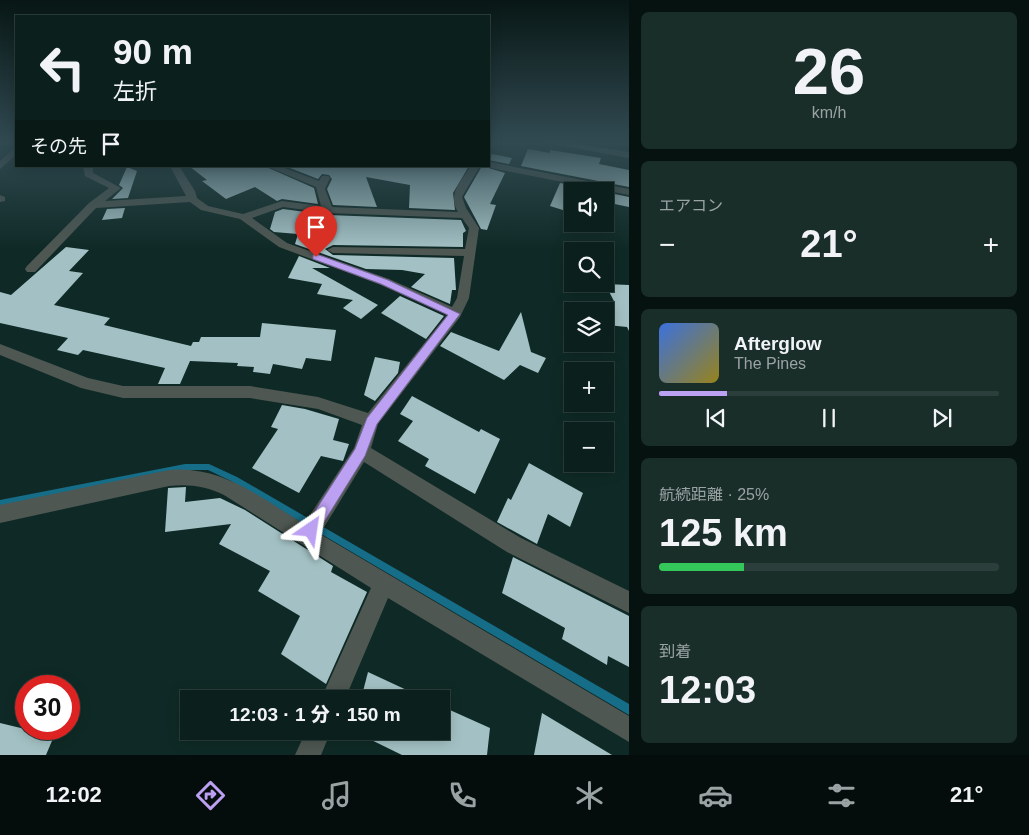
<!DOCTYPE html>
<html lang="ja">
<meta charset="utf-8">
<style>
body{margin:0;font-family:Arial,"Noto Sans JP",sans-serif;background:#192d29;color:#f1f3f6;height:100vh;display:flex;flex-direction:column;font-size:19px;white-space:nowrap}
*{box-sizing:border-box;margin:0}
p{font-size:16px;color:#9aa3a3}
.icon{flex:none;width:28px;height:28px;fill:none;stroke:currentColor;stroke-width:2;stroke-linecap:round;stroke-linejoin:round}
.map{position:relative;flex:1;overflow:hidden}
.sheet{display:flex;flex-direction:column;gap:12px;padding:12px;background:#06120f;width:400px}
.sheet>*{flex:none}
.hud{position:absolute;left:15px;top:15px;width:475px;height:152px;border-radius:0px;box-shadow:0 2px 12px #0003,0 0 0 1px #2b3e3b;background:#0b201c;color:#f1f3f6;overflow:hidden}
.tools{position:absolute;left:564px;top:182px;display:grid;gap:10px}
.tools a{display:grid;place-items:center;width:50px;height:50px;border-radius:0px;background:#0b201c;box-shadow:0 2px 12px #0003,0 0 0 1px #2b3e3b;font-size:25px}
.speed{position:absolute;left:15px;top:675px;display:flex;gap:10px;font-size:25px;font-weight:700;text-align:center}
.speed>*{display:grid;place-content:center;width:65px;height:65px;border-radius:50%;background:#0b201c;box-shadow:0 2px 12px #0003,0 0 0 1px #2b3e3b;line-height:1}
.speed .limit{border:8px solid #d22;background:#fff;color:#111}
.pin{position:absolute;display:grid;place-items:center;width:42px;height:42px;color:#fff;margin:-51px -21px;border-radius:50% 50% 50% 0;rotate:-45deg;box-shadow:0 0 5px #0007}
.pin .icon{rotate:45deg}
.me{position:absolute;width:55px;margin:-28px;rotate:32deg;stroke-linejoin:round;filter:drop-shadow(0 0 4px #0008)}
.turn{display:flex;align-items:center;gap:18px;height:105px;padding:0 15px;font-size:22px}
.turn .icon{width:65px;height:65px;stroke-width:2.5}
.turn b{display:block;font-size:35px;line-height:42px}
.then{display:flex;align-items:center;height:48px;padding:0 15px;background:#0003;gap:10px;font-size:19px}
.big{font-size:38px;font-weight:800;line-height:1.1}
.sheet .card{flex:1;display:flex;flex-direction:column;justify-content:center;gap:8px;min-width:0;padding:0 18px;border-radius:8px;background:#192d29}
.sheet .dial{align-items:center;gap:0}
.dial b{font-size:65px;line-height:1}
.song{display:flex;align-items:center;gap:15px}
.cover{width:60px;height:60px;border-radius:8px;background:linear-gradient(135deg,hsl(220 70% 55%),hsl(50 70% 35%))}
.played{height:5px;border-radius:2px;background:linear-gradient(90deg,#bca0f2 20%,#2b3e3b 20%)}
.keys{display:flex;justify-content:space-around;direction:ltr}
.heat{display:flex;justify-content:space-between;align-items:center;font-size:28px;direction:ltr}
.charge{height:8px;border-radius:4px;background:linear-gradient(90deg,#34c759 25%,#2b3e3b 0)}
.trip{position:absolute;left:180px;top:690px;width:270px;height:50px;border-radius:0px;background:#0b201c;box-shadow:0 2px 12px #0003,0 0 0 1px #2b3e3b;font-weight:800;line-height:50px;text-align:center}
.tabs{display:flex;height:80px;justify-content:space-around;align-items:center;background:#040d0b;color:#9aa3a3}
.tabs .icon{width:35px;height:35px}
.tabs .current{color:#bca0f2}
.tabs b{font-size:22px;color:#f1f3f6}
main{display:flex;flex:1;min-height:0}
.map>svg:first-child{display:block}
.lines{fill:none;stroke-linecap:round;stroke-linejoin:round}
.stream{fill:#166d88;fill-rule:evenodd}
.building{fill:#a3c1c4}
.minor{fill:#4e5752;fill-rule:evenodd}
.route{fill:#bca0f2;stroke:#7a689d}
</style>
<main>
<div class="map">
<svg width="629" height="755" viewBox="0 0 629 755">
<rect width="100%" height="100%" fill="#0f2a26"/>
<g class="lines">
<path class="stream" d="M185,464H209L237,477L629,704V715L231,481L208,470H185L0,508V500Z"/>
</g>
<g class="building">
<path d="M528,149L550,153V150L601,158L599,164L629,170V187L521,166Z"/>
<path d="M492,154L512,158L509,164L489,160Z"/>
<path d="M189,166H264L314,188L318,204L282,199L277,201L255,187L226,199L202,181L207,180Z"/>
<path d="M285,166H469L453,193L455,210L409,208L410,185L366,177L377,207L333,205L327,189L332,179L329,175L322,174L318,179Z"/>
<path d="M482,166L505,173L490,204L496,205L487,230L481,229L464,197Z"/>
<path d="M127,167L137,171L128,198L112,199L123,188L119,185Z"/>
<path d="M560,183L600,191H572L566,211L550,206Z"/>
<path d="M605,192L629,197V207L605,202Z"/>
<path d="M125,208L122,218L102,220L107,209Z"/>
<path d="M283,209L328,215L461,220L466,231L463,233V247L333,245L325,249L333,255L454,258L456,290H452L450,304L411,287L425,274L402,270L366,269L295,244L298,234L274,232L270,229L275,212Z"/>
<path d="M66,247L89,250L69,271L83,273L54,305L110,318L104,325L191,346L193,342H199L201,337H260L262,323L336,330L331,361L306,358L302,369L273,364L270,374L253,372L254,367L237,366L238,363L190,361L180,384H158L165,368L83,350L78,355L57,350L68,338L0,323V292L11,295Z"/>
<path d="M299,256L330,268H312L378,305L361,319L343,308L353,300L317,294L322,284L288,278Z"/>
<path d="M605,284L629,285V331L627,327L607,325L605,311H603L599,302L615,303Z"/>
<path d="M400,296L444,316L426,339L381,313Z"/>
<path d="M521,312L531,352L546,358L538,373L520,365L504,380L440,346L451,332L499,351Z"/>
<path d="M375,357L400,362L398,373L375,401L364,395Z"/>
<path d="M412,396L479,432L481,429L500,439L475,494L425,466L429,459L398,441L413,421L400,414Z"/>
<path d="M282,405L305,409L339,419L333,440L349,444L343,461L321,456L299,493L252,468L278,429L271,427Z"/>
<path d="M529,463L583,493L570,527L548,514L537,544L497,522L508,498L511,500Z"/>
<path d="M186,487L185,502L220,498L245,510L333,566L331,572L367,592L326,684L281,654L300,616L258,591L270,571L219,544L231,524L165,532L168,488Z"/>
<path d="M513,557L629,616V667L608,656L607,665L562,639L565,628L502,593Z"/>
<path d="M368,672L426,699H361Z"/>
<path d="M441,706L490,728L487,755H402L353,731H441Z"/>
<path d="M542,713L612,755H534Z"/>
<path d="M0,723L54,736L46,755H0Z"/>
</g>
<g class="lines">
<g class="minor">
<path d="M489,143H494L492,148L489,149Z"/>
<path d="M548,143H572L629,152V158Z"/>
<path d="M16,147V155L0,169V161Z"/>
<path d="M489,162L629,189V195L486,167L489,166Z"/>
<path d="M83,166H93V173L121,188L105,201L186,196L170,166H179L195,191L197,198L208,206L243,214L282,201L321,206L316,187L266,166H279L319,181L322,176H328L330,178L325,189L332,207L458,212C447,194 461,181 471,166H480L462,197L466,208L479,228L469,298L460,317L378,424L371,448L521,538L629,591V613L507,552L364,462L320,534L629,716V742L388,598L345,699H321L371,588L224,495C205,486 189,484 169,486L0,523V505L169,470C222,465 261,498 304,524L354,448L362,425L318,409L250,398H123L81,388L0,355V344L88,378L123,386H250L318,397L368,413L447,315L381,285L279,247L240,219L201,210L190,202L96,208L35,272H27L25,269L27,266L89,203L109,188L85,176ZM283,207L328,213L462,218L469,228L465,249L333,247L327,250L333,253L464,256L457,298L452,307L389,279L287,243L252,218Z"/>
<path d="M0,195L5,197V201L0,202Z"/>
<path d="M306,731H331L321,755H295Z"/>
</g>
</g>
<linearGradient id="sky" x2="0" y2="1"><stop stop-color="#081715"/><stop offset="0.57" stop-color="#314a52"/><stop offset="1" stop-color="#314a52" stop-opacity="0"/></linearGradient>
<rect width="629" height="249" fill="url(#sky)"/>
<path class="route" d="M313,255H319L388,280L460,314L377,424L365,456L316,535L311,538L306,535L304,530L306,525L355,449L367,418L448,315L381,284L313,259Z"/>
</svg>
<div class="tools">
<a><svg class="icon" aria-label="sound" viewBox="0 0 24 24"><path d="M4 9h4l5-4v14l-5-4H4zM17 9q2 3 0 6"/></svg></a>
<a><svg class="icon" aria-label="search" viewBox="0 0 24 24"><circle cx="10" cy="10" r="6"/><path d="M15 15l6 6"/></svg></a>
<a><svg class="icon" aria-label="layers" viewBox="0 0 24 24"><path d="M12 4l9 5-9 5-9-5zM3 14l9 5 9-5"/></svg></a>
<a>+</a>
<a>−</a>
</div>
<div class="speed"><div class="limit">30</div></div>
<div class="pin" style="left:316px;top:257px;background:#d93025"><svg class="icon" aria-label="arrive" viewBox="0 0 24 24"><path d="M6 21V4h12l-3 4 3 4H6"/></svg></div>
<svg class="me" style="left:311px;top:530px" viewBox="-20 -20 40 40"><path d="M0-17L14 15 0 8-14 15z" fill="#bca0f2" stroke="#fff" stroke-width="4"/></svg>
<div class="trip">12:03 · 1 分 · 150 m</div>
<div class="hud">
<div class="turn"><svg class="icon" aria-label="left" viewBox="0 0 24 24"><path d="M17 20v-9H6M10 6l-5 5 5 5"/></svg><div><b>90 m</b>左折</div></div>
<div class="then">その先<svg class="icon" aria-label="arrive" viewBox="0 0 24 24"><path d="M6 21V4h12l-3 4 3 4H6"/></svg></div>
</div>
</div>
<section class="sheet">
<div class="card dial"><b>26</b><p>km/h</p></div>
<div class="card"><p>エアコン</p>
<div class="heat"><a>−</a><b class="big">21°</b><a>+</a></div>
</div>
<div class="card">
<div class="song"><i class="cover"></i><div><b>Afterglow</b><p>The Pines</p></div></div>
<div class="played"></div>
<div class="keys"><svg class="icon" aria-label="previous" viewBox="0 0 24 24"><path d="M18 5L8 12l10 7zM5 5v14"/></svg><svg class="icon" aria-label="pause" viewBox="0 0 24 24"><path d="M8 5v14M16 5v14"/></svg><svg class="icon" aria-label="next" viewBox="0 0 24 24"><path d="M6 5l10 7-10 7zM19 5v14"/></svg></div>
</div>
<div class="card"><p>航続距離 · 25%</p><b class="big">125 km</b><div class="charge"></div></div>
<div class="card"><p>到着</p><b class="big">12:03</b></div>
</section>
</main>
<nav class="tabs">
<b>12:02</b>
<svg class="icon current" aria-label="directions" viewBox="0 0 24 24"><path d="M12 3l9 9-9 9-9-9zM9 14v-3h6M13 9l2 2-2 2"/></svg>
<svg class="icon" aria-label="music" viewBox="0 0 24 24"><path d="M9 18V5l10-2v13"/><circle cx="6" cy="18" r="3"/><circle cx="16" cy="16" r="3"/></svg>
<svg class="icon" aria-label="phone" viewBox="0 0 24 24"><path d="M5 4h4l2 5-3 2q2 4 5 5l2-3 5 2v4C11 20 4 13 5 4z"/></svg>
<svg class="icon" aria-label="climate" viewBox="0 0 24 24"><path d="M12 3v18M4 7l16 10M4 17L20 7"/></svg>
<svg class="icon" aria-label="car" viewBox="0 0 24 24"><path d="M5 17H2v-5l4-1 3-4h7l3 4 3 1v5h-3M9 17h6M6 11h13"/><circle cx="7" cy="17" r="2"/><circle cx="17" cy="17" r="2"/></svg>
<svg class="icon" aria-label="filters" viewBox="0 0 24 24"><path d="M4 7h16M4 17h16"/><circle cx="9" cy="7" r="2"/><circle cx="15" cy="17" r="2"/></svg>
<b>21°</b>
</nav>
